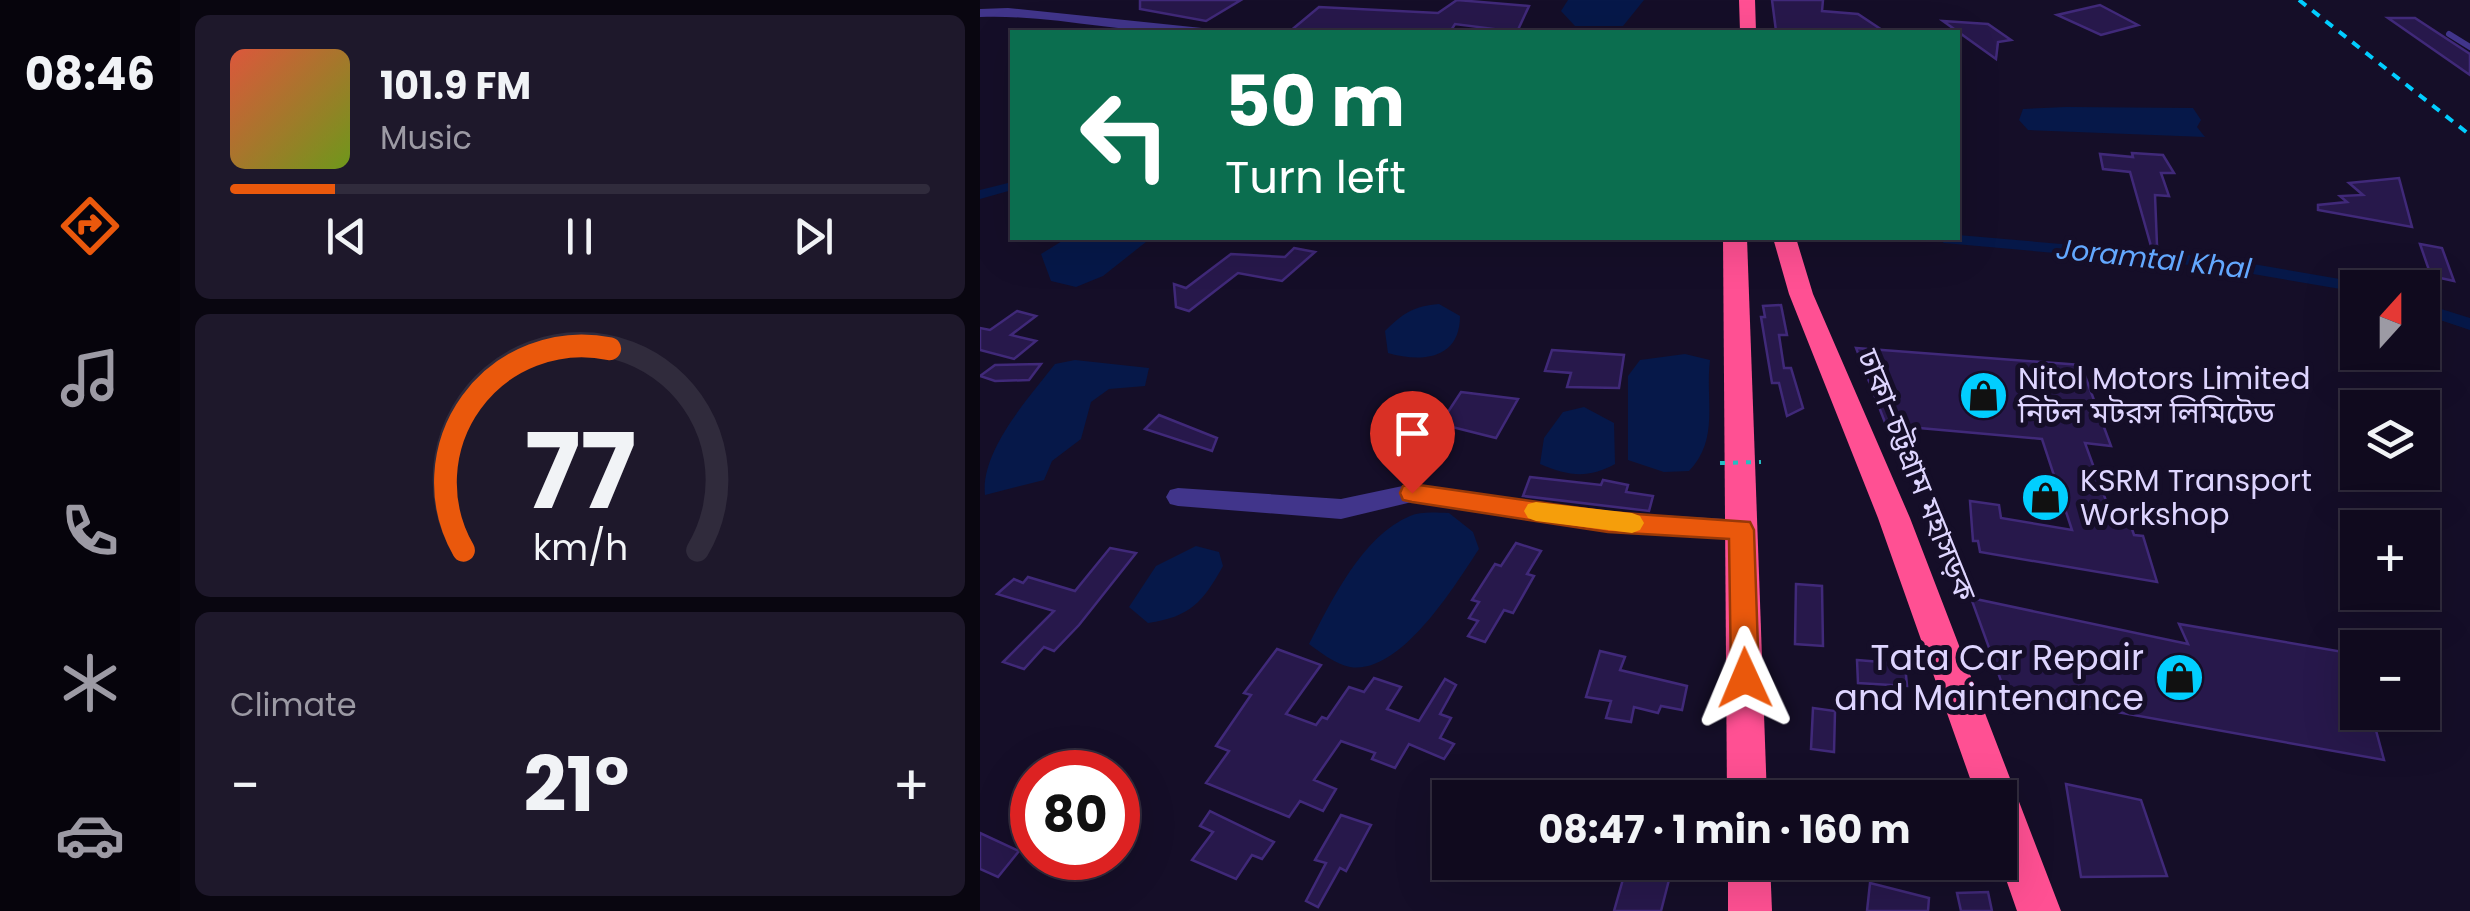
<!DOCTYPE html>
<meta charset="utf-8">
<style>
body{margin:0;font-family:Poppins,"Noto Sans Bengali",sans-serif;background:#1e182b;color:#f1f3f6;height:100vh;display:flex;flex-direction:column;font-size:38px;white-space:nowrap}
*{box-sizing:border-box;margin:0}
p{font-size:32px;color:#9c9aa4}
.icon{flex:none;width:55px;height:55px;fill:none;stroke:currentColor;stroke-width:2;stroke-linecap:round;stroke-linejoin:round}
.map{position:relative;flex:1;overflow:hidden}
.panel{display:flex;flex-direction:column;gap:15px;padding:15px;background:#090610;width:800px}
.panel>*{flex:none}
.hud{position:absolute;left:30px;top:30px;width:950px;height:210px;border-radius:0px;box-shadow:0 10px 40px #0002,0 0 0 2px #302b3c;background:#0b6e4f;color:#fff;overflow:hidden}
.needle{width:65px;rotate:21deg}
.buttons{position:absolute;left:1360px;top:270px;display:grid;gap:20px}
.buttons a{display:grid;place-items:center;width:100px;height:100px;border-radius:0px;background:#100a1e;box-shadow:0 10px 40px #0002,0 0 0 2px #302b3c;font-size:50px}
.speed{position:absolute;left:30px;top:750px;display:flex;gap:20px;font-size:50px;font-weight:700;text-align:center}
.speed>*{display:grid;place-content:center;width:130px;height:130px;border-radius:50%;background:#100a1e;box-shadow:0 10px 40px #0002,0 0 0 2px #302b3c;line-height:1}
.speed .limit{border:15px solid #d22;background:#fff;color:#111}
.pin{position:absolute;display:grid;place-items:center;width:85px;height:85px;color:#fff;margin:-102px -42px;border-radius:50% 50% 50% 0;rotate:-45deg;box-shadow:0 0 10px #0007}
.pin .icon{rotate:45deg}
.me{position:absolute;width:110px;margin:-55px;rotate:359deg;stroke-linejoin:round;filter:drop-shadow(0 0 8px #0008)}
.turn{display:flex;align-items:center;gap:35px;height:210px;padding:0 50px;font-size:45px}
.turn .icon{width:130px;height:130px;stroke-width:2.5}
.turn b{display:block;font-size:70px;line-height:85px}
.big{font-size:75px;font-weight:700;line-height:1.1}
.panel .tile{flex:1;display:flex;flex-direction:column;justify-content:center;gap:15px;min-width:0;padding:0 35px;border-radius:15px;background:#1e182b}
.panel .dial{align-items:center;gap:0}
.dial svg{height:260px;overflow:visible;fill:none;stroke:#302b3c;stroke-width:7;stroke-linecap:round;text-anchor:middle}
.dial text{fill:#f1f3f6;stroke:none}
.song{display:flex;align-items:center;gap:30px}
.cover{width:120px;height:120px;border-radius:15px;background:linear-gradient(135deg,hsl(10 70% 55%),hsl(80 70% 35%))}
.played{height:10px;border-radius:5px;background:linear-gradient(90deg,#ea580c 15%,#302b3c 15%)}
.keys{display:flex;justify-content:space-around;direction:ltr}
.heat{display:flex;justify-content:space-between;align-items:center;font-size:55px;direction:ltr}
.trip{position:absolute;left:452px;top:780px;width:585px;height:100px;border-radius:0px;background:#100a1e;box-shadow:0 10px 40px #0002,0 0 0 2px #302b3c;font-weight:700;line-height:100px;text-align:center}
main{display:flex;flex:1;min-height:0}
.dock{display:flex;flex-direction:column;width:180px;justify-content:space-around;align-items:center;background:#06040c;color:#9c9aa4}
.dock .icon{width:70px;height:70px}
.dock .current{color:#ea580c}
.dock b{font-size:45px;color:#f1f3f6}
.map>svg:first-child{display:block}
.water{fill:#061849}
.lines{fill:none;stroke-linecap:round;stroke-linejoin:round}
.canal{fill:#061849;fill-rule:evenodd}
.building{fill:#27184b;stroke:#402979;stroke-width:2.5}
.lane{stroke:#41358b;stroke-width:6}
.street{fill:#41358b;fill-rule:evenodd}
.highway{fill:#ff5093;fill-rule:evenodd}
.rail{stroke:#01ceff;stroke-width:4;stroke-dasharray:9 8;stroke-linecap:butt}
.path-bridge{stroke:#26bdc2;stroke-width:4;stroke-dasharray:5 8;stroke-linecap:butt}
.route{fill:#ea580c;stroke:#983908;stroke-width:2.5}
.slow{fill:#f59e0b}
.labels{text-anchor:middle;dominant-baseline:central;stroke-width:10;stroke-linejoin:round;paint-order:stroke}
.far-water-label{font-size:28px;font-style:italic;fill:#63a8ff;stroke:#150e28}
.poi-label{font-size:30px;fill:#ded5ff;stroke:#150e28;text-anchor:start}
.street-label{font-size:30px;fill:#ded5ff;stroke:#150e28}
.near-poi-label{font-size:35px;fill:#ded5ff;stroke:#150e28;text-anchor:end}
</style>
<main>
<nav class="dock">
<b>08:46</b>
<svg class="icon current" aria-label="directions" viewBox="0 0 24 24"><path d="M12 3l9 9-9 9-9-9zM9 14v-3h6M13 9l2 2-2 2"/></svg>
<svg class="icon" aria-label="music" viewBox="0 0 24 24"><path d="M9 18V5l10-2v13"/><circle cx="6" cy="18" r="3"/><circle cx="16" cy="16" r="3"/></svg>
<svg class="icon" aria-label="phone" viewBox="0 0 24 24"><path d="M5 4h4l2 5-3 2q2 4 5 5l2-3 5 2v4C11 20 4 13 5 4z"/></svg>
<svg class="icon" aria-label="climate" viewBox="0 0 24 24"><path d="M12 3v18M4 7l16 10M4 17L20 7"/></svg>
<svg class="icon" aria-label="car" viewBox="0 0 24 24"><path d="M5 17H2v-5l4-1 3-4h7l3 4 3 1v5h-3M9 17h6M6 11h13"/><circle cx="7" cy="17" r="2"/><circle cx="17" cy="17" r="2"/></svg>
</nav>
<section class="panel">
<div class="tile">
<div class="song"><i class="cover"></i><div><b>101.9 FM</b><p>Music</p></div></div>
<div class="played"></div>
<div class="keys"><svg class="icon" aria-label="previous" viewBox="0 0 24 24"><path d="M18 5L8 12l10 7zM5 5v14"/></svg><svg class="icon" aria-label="pause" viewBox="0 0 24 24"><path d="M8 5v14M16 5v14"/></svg><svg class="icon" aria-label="next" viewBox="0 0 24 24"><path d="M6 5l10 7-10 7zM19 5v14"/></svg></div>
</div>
<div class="tile dial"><svg viewBox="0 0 100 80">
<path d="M14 69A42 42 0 1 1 86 69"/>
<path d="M14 69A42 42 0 0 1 59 7" stroke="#ea580c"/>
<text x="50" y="56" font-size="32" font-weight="700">77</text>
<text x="50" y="72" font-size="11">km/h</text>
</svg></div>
<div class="tile"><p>Climate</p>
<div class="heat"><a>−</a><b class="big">21°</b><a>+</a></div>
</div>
</section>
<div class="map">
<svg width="1490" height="911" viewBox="0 0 1490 911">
<rect width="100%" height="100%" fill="#150e28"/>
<g class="water">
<path d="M588,0H664L643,26H595L581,11Z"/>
<path d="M1086,107L1213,108L1221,120L1217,127L1225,137L1048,130L1039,120L1043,109Z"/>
<path d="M87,238H171L123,276L96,287L71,281L61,254Z"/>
<path d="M459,304L480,316C480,359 442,363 408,353L405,331C423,313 434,306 459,304Z"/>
<path d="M705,354L730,360C725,400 740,439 709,471L684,472L648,460V376L660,360Z"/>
<path d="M95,360L169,368L165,386L129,389L111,402L101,439L72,461L64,480L5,495C0,450 52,394 75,364Z"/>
<path d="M604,407L634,423L635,464C608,479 588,476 560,464L564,438L583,412Z"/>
<path d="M469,513L493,532L499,549C475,585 421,675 370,667C355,664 340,652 329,644C352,600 382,536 430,516C441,511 457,513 469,513Z"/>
<path d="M216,546L239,552L243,566C223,602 210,617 168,623L149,607L176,566Z"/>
</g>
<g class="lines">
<g class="canal">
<path d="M32,182V190L0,199V190Z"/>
<path d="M978,235L1232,257L1383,283L1391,288H1378V292L1232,267L964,243L956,238H978Z"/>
<path d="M1442,303L1490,318V330L1442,314Z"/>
</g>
</g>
<g class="building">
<path d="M160,0H261L226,21L160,9Z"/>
<path d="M477,0L549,6L537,32L475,24L470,32H309L339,7L458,13Z"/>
<path d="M792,0H843L842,11L878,14L905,32L796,31Z"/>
<path d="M1120,5L1158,25L1121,35L1077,15Z"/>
<path d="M1408,18H1435L1490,54V75Z"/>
<path d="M963,21L1008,24L1031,40L1018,42L1016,59Z"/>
<path d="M1152,153L1183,155L1194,173H1181L1189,196L1175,195L1177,245L1171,246L1150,172L1123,169L1120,154L1153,157Z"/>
<path d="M1419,178L1432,227L1338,210V205L1367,202L1360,196L1383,195L1369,183Z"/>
<path d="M1440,244L1462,248L1474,281L1451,276Z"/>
<path d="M314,248L335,252L302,281L258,273L209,311L196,307L194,284L206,288L251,254L305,257Z"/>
<path d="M801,305L807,335H799L804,368H811L823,408L807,416L799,383H792L781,317H785L783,306Z"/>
<path d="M37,311L56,316L31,335L56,341L34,359L0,350V328L10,330Z"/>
<path d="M876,348L1101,365L1131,446L1105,443L1133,520H1149L1154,535L1163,536L1177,582L1000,552L998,541H993L990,501L1019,505L1021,518L1092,530L1062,439L906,425Z"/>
<path d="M572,350L644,355L639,388L587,387L591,373L565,371Z"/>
<path d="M61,364L49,380L15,381L0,376L15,365Z"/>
<path d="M481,392L538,399L516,438L460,424Z"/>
<path d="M179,415L237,438L232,451L165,429Z"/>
<path d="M550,477L621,485L623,480L648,485L646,492L673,496L669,511L543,496Z"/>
<path d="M536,543L561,551L547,574L554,576L533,613L524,610L505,642L488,636L498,621L489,618L499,602L492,600L515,564L521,566Z"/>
<path d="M130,548L156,553L99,625L74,651L64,647L44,669L23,662L74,611L17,594L34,579L43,583L48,577L95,591Z"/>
<path d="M816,584L842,586L843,646L815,644Z"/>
<path d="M991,598L1208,644L1199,624L1375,654L1378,712H1391L1404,760L1025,692Z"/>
<path d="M297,649L341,665L306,714L336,725L342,717L347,719L369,687L384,692L394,678L421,687L407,709L439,721L465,679L476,685L460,714L471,718L460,738L474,744L464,759L429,744L415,768L392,759L395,753L361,741L334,780L356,789L343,811L320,801L309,817L226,783L249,751L236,746L271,695L264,693Z"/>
<path d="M620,651L645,657L640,670L707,686L702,710L681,706L678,713L654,707L651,722L626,718L631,701L606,697Z"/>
<path d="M877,660L925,664L927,686L878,683Z"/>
<path d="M833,708L855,711L854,752L831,749Z"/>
<path d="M1086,784L1161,800L1187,876L1101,877Z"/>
<path d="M230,811L294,842L282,859L272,855L256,879L212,860L233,832L220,826Z"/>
<path d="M361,815L391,825L366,871L360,868L338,907L326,901L346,863L335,860Z"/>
<path d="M0,833L39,851L18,877L0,869Z"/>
<path d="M647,865L690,876L681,911H634Z"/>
<path d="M890,883L949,898L948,911H887Z"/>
<path d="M1008,892L1012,911H981L977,893Z"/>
</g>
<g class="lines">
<path class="lane" d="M1469,34L1490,47"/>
<g class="street">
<path d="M28,8L222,28L228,32C153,37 76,14 0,17V9Z"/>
<path d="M432,484L628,512L761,520L770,523L773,530L770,537L761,540L628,532L432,502L361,519L198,506L190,504L186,497L190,490L198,488L361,499Z"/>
</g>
<g class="highway">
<path d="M759,0H775L776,32H760Z"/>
<path d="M743,238H767L787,798H747Z"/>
<path d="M793,238H816L833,294L930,518L1081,911H1037L1020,862V798H997L898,518L809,294Z"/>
<path d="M748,862H790L792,911H748Z"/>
</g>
<path class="rail" d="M1319,0L1490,135"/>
<path class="path-bridge" d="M740,463L781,462"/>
</g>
<path class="route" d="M432,484L628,512L770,522L774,530L779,678L775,688L765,692L755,688L751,678L749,539L628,532L432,502L423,500L420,493L423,486Z"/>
<path class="slow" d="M556,502L652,513L660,516L664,523L660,530L652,533L556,521L548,518L544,511L548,504Z"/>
<defs>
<symbol id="shop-disc" viewBox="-11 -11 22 22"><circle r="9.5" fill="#01ceff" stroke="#150e28"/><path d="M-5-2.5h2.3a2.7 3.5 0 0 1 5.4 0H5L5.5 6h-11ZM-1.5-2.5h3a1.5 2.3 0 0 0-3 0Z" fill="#111"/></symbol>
</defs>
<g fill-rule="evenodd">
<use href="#shop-disc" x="976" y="368" width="55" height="55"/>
<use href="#shop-disc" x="1038" y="470" width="55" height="55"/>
<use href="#shop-disc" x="1172" y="650" width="55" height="55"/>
</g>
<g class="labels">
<g class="far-water-label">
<text transform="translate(1174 259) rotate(6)">Joramtal Khal</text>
</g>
<g class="poi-label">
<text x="1038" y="378">Nitol Motors Limited<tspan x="1038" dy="34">নিটল মটরস লিমিটেড</tspan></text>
<text x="1100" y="480">KSRM Transport<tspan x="1100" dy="34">Workshop</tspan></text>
</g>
<g class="street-label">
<text transform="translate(937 475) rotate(68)">ঢাকা-চট্টগ্রাম মহাসড়ক</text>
</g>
<g class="near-poi-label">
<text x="1164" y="657">Tata Car Repair<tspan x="1164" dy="40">and Maintenance</tspan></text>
</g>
</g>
</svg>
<div class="buttons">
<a><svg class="needle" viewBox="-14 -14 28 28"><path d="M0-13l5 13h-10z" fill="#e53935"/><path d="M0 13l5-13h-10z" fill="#9c9aa4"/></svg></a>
<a><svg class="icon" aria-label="layers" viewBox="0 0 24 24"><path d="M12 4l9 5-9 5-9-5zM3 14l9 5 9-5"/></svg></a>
<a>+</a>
<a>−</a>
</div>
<div class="speed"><div class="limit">80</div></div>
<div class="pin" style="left:432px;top:493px;background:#d93025"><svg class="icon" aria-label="arrive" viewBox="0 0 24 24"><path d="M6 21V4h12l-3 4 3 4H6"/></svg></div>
<svg class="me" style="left:765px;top:678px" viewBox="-20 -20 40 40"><path d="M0-17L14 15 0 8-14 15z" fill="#ea580c" stroke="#fff" stroke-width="4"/></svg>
<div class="trip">08:47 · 1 min · 160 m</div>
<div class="hud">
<div class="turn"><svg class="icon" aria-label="left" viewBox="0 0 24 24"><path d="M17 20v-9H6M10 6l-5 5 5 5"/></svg><div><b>50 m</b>Turn left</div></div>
</div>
</div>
</main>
